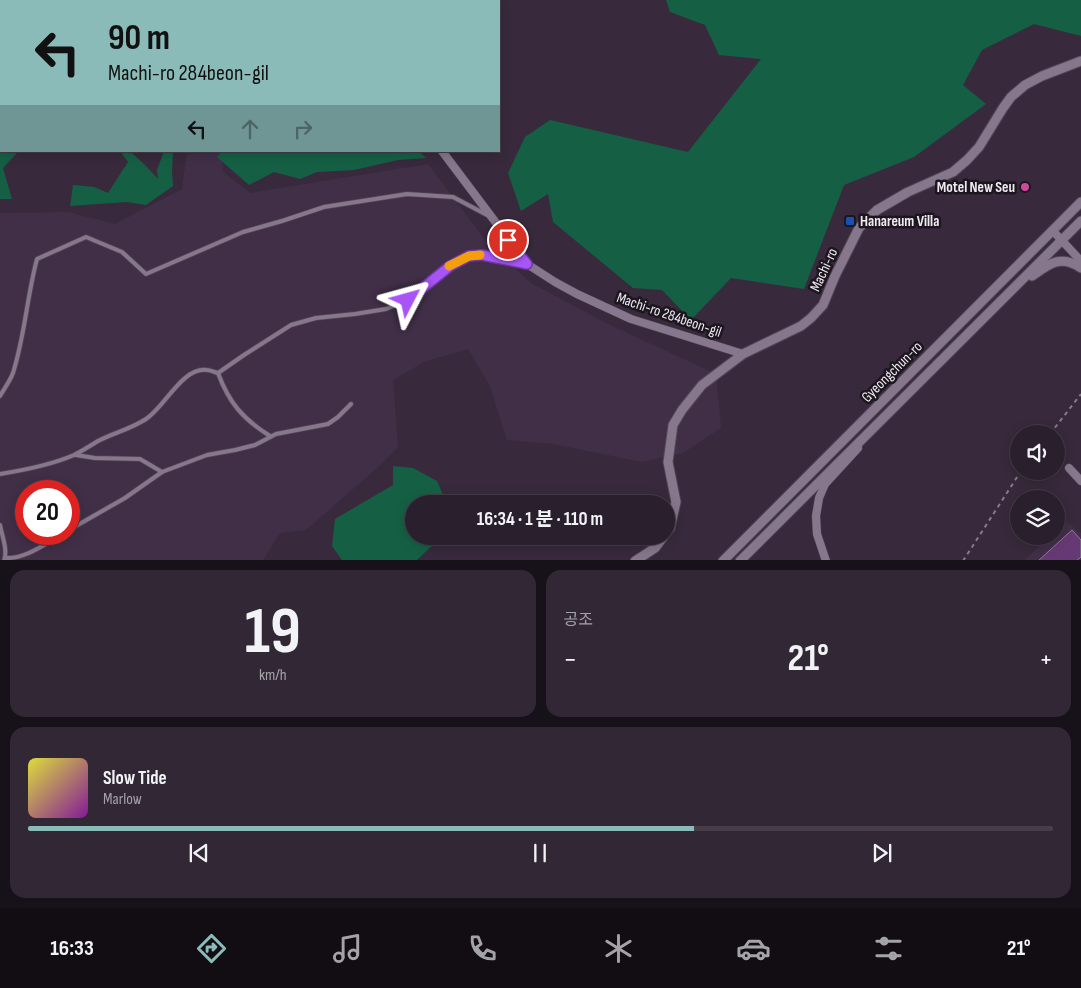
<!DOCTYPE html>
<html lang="ko">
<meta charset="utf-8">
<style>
body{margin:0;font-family:"Sofia Sans Condensed","Noto Sans KR",sans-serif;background:#322835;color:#f1f3f6;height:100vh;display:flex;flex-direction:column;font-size:19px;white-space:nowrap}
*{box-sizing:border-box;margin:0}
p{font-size:16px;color:#a5a3aa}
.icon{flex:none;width:28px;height:28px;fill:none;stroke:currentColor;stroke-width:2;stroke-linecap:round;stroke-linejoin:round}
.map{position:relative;height:560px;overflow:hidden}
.sheet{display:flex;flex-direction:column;gap:10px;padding:10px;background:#171219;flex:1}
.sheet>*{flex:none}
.top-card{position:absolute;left:0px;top:0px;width:500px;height:152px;box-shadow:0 2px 12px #0003,0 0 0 1px #463e49;background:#8bbbb9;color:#111;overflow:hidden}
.buttons{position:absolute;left:1010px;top:425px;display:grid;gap:10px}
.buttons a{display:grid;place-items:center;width:55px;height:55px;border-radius:50%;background:#2a202d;box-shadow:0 2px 12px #0003,0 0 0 1px #463e49;font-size:25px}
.speed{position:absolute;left:15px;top:480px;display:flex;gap:10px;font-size:25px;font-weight:700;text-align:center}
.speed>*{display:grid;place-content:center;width:65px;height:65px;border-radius:50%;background:#2a202d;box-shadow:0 2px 12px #0003,0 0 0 1px #463e49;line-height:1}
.speed .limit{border:8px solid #d22;background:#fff;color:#111}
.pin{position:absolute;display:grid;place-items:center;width:42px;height:42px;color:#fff;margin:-21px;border:2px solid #fff;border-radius:50%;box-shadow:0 1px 5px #0007}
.me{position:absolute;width:55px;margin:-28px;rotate:51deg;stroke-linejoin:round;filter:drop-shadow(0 0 4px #0008)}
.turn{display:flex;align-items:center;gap:18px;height:105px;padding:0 25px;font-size:22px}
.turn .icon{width:65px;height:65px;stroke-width:2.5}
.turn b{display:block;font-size:35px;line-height:42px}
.lanes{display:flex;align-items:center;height:48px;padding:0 25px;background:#0003;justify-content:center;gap:25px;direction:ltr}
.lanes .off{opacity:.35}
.big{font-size:38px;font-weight:700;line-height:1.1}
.sheet .widget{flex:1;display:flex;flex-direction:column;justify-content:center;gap:8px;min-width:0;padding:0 18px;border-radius:15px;background:#322835}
.sheet .dial{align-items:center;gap:0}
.dial b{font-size:65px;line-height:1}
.song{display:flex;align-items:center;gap:15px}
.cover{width:60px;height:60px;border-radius:8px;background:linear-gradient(135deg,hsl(60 70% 55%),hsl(290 70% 35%))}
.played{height:5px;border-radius:2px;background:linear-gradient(90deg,#8bbbb9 65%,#463e49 65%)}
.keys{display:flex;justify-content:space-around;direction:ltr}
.heat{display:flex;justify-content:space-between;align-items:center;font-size:28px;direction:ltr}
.sheet .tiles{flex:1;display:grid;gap:10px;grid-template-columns:1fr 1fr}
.widget:last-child{grid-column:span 2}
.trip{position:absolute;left:405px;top:495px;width:270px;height:50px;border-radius:25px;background:#2a202d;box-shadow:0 2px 12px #0003,0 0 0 1px #463e49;font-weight:700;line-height:50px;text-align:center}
.menu{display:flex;height:80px;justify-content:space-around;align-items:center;background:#110d12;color:#a5a3aa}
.menu .icon{width:35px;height:35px}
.menu .selected{color:#8bbbb9}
.menu b{font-size:22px;color:#f1f3f6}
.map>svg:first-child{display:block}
.built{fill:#412f47;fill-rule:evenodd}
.green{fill:#156045}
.building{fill:#663975;stroke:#8e7e93}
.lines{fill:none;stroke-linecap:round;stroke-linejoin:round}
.service-casing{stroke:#514655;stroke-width:5.5}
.minor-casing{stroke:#514655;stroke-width:9}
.tertiary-casing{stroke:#514655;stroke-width:11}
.path{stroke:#867a89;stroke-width:2;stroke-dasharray:4 4;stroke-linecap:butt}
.service{stroke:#86778c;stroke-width:4}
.minor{stroke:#86778c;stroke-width:8}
.tertiary{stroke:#86778c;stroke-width:9}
.route-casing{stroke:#6d37a1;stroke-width:12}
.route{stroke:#a855f7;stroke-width:9}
.slow{stroke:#f59e0b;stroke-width:9}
.hotel-dot{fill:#d1479c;stroke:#1c161e;stroke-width:2}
.transit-dot{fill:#1a4fb4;stroke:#1c161e;stroke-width:2}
.labels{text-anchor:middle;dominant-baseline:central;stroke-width:5;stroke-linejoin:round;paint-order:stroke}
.poi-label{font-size:15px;font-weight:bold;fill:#f1e8f4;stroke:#1c161e;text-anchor:end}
.street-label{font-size:15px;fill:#f1e8f4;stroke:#1c161e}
</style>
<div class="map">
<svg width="1081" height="561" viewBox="0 0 1081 561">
<rect width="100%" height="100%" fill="#382a3c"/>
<g class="built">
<path d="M187,151H222L223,172L250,193L428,164L485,240L531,283L608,324L716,374L721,428L683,453L642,462L553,444L507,440L490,386L468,349L426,361L393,380L398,447L377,468L306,530L280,533L263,560H0V213L68,212L115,224L182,189ZM26,491H69V534H26Z"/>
<path d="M1067,522L1080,533L1081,532V560L1024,561L1050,536H1056V531Z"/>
</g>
<g class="green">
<path d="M0,0H39L40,1H1V151H19L3,168L12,199H0Z"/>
<path d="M666,0H1081V36L1034,24L982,50L963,85L986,104L914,157L844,185L804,289L731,278L691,320L662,290L633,288L553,222L548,194L521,211L508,173L525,137L550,120L688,152L761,59L719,55L705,25L670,12Z"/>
<path d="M120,151H130L146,166L158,179L157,170L164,151H173L172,173L173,186L146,205L127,202L70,206L73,185L94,187L108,193L128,162Z"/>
<path d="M222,151H419L426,158L398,160L354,170L317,172L300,179L274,172L249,185L217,157Z"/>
<path d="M393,466L413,468L437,481L447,504H414V536H441L440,538L417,560H342L332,546L335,519L393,485Z"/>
</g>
<path class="building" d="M1072,530L1081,540V557L1076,561H1038Z"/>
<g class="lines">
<defs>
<g id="service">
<path d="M218,373L244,355L291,325L316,318L355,314L386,309L408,300L450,266L469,256L482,255L525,263"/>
<path d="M218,373C229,403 243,419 270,436"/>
<path d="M0,396C4,389 10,381 13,373C25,335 27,296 37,259L86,237L122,252L146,274L243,232L282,221L324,207L407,194L453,197L489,216"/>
<path d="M76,455L95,458L140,459L162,472"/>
<path d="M0,474C25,470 51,465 74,455C82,451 90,446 98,441C113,433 131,429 146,419C165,407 182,367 207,370C210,370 214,372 218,373"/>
<path d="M0,525C2,536 8,550 4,561"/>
<path d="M69,530L125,498L162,472L207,455L235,450L255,445L276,434L328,424L338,417L351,404"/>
<path d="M6,558C26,559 46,543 63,534"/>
</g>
<g id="minor">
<path d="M227,0L228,1"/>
<path d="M442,151L527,264L555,282L577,294L631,319L743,354"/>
<path d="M1053,231L1081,261"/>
<path d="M1069,468L1081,481"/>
<path d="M826,561L817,534L816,516L819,498L825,484L858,448"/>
</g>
<g id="tertiary">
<path d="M1032,276C1049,264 1061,254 1081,268"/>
<path d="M666,533L670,528L676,502L668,462L673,425L682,410L702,385L743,354L801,326L811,318L823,305L835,276L859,228L877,210L908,192L953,172L967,160L979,147L1003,108L1011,97L1025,85L1042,76L1081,61"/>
<path d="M635,561L655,548L664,536"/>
<path d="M723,561L1081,202"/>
<path d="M740,561L1081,221"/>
</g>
</defs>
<use href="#service" class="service-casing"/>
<use href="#minor" class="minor-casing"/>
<use href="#tertiary" class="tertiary-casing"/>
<g class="path">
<path d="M1050,434L1081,394"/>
<path d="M963,561L1021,471"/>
</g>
<use href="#service" class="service"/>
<use href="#minor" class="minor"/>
<use href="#tertiary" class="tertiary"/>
</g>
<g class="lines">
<defs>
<path id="route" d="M408,300L450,266L469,256L482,255L527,264L508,240"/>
</defs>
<use href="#route" class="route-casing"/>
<use href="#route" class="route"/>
<path class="slow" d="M449,266L469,256L480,255"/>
</g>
<circle class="hotel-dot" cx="1025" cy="187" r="5"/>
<rect class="transit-dot" x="845" y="216" width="10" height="10" rx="2.5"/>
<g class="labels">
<g class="poi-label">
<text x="1015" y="187">Motel New Seu</text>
<text x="860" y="221" text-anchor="start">Hanareum Villa</text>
</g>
<g class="street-label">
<text transform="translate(824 270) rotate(-65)">Machi-ro</text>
<text transform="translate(669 315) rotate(19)">Machi-ro 284beon-gil</text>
<text transform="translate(892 372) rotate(-45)">Gyeongchun-ro</text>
</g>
</g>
</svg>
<div class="buttons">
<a><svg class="icon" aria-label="sound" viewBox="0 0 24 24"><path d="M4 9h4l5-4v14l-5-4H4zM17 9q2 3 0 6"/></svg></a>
<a><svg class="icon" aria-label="layers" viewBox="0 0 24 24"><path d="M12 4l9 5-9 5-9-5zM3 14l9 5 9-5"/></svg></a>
</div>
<div class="speed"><div class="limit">20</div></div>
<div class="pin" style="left:508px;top:240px;background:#d93025"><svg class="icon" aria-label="arrive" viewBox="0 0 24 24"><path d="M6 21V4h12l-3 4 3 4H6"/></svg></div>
<svg class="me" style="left:408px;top:300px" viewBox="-20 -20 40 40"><path d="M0-17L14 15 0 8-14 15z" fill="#a855f7" stroke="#fff" stroke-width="4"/></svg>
<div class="trip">16:34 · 1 분 · 110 m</div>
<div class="top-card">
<div class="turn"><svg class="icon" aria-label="left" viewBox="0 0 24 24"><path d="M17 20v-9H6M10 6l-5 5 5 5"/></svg><div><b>90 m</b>Machi-ro 284beon-gil</div></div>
<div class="lanes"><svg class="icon" aria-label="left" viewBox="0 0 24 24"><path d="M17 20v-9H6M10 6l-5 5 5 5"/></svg><svg class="icon off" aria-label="ahead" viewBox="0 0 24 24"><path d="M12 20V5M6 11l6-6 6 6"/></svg><svg class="icon off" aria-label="right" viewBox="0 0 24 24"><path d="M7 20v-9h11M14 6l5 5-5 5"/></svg></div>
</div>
</div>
<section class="sheet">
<div class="tiles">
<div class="widget dial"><b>19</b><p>km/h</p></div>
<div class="widget"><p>공조</p>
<div class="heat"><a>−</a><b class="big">21°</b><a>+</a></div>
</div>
<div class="widget">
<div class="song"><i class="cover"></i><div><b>Slow Tide</b><p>Marlow</p></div></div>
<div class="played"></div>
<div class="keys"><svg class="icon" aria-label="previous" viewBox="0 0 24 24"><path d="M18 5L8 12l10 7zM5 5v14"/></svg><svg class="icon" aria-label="pause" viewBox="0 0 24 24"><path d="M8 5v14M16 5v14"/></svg><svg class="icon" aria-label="next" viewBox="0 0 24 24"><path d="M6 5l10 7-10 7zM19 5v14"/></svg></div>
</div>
</div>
</section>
<nav class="menu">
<b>16:33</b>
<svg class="icon selected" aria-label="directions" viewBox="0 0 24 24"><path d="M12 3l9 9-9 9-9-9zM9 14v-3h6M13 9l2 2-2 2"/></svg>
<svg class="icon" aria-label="music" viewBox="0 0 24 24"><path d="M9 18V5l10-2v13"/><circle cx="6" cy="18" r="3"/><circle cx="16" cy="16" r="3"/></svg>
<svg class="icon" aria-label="phone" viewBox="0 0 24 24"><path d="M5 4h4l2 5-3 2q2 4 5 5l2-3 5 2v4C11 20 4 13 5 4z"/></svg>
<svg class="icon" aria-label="climate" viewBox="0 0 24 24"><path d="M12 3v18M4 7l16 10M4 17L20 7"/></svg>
<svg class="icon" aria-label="car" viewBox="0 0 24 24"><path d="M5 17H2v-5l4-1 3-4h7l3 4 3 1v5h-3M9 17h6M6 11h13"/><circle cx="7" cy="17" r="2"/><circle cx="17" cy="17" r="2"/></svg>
<svg class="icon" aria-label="filters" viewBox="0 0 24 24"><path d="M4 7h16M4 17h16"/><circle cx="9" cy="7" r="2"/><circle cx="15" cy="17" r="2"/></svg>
<b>21°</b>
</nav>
